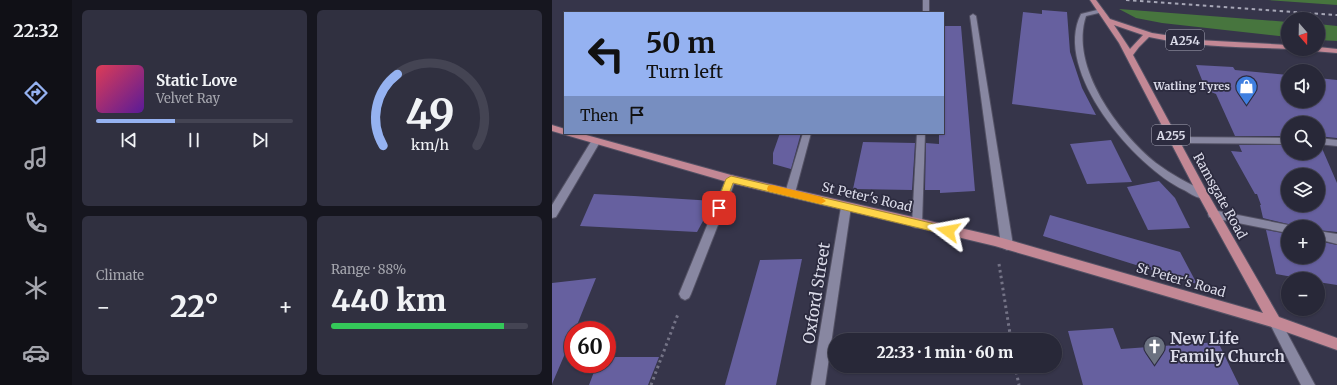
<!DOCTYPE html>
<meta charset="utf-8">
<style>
body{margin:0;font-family:Merriweather,serif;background:#303040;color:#f1f3f6;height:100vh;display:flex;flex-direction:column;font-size:15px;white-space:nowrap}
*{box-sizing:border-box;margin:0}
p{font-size:13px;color:#a5a6ae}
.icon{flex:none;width:22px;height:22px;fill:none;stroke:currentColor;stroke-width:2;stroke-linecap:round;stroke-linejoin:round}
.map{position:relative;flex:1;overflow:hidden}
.panel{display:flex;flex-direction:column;gap:10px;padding:10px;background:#16161f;width:480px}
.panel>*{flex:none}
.guide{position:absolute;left:12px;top:12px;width:380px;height:122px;border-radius:0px;box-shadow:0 1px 3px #0004,0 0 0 1px #444453;background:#95b2f1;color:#111;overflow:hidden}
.needle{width:26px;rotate:160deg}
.controls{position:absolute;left:729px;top:12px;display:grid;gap:8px}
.controls a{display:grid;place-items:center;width:44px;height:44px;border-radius:50%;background:#282838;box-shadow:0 1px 3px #0004,0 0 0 1px #444453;font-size:20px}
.speed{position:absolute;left:12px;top:321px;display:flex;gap:8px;font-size:20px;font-weight:700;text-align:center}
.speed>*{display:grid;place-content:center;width:52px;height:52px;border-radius:50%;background:#282838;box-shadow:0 1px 3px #0004,0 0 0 1px #444453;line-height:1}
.speed .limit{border:6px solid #d22;background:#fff;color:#111}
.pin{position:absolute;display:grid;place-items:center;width:34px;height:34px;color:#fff;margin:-17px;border-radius:8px;box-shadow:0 2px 6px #0006}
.me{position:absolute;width:44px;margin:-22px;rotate:283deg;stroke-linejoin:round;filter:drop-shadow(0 0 3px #0008)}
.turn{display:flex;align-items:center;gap:14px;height:84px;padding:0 16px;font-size:18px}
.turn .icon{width:52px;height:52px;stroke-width:2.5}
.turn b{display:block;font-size:28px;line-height:34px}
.then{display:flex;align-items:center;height:38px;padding:0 16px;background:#0003;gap:8px;font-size:15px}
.big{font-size:30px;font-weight:800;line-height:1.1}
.panel .widget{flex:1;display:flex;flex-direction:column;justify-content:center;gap:6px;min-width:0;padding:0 14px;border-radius:6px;background:#303040}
.panel .dial{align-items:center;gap:0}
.dial svg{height:104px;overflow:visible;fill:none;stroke:#444453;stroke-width:7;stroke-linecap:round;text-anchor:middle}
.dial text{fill:#f1f3f6;stroke:none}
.song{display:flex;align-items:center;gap:12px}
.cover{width:48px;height:48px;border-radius:6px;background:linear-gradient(135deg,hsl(350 70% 55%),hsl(270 70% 35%))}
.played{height:4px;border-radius:2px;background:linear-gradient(90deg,#95b2f1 40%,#444453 40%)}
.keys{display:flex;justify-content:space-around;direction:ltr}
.heat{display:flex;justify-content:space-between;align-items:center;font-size:22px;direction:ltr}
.charge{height:6px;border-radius:3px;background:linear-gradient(90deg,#34c759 88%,#444453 0)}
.panel .tiles{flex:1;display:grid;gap:10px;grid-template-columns:repeat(2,1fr)}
.trip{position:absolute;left:276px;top:333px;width:234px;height:40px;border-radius:20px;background:#282838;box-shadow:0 1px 3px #0004,0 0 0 1px #444453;font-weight:800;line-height:40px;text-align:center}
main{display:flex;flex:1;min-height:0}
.dock{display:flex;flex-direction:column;width:72px;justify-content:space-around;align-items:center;background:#101016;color:#a5a6ae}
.dock .icon{width:28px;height:28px}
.dock .selected{color:#95b2f1}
.dock b{font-size:18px;color:#f1f3f6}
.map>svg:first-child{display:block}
.forest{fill:#47753e}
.building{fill:#66609f;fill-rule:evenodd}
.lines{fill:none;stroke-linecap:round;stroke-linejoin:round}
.minor-casing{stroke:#535164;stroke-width:2}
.major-casing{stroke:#535164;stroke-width:2}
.path{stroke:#747386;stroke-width:3;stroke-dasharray:2.5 3.5;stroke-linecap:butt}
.minor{fill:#8887a1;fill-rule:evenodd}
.major{fill:#c38895;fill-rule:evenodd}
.rail{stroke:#a6a6b6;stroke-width:2;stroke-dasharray:3.5 3.5;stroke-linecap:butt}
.route{fill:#ffd54a;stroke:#a68a30}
.slow{fill:#f59e0b}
.labels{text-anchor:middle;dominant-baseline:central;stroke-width:3.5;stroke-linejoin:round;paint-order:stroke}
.far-poi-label{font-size:11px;font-weight:bold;fill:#dadae8;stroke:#2c2b3f;text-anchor:end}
.shield{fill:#2c2b3f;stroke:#a6a6b5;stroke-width:1}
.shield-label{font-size:12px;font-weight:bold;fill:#dadae8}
.street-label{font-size:13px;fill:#dadae8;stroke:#2c2b3f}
.near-street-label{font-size:16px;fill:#dadae8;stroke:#2c2b3f}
.near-poi-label{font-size:16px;font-weight:bold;fill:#dadae8;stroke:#2c2b3f;text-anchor:start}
</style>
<main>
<nav class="dock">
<b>22:32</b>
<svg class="icon selected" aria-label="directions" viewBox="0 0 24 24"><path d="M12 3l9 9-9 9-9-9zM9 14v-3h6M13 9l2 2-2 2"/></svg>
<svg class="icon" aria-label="music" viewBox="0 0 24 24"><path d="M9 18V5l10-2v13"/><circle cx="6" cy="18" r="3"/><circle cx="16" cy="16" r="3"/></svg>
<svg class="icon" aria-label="phone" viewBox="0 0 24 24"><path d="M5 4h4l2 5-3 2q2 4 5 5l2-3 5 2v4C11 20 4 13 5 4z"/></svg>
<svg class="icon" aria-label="climate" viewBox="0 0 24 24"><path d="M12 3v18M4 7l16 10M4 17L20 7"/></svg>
<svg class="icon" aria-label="car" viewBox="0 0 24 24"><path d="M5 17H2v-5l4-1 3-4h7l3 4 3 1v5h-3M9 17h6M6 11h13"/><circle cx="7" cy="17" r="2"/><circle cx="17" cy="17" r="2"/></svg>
</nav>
<section class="panel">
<div class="tiles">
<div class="widget">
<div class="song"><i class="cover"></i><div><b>Static Love</b><p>Velvet Ray</p></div></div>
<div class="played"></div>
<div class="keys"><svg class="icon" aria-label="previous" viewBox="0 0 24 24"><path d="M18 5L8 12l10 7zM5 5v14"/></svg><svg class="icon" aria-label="pause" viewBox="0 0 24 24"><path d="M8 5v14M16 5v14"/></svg><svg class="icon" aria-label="next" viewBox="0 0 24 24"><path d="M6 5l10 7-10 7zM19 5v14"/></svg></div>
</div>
<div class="widget dial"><svg viewBox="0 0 100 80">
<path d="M14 69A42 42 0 1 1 86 69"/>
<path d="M14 69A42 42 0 0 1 25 14" stroke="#95b2f1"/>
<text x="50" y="56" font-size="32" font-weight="700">49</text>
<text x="50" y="72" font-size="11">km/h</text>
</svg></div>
<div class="widget"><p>Climate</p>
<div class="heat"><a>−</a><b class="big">22°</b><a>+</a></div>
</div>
<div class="widget"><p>Range · 88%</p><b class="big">440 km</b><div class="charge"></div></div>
</div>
</section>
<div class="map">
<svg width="785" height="385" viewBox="0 0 785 385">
<rect width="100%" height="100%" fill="#36354a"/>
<g class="forest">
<path d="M716,0H785V5Z"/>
<path d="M567,9L736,22V37L610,23L584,18Z"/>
<path d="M766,24L785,26V41L766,40Z"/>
</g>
<g class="building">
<path d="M490,10L515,12L518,52L530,88L544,115L460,104L471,12L490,14Z"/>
<path d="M391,26H409L423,191L388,193V190H373L374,143L387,144V133H391Z"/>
<path d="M644,65L681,67L683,70L736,75V101H766V78L785,80V138L766,136V123H736V136H683L664,94L654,90Z"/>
<path d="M228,133H249L239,169L221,164V153Z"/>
<path d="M559,140L580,182L535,184L518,144Z"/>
<path d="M311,142L363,143L360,190L301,189Z"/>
<path d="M687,145H736V153H766V146H769L785,183V232L766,230V227H741L736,224L711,218L708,205H709L705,194H703L679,151L690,152ZM736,175H766V205H736Z"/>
<path d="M607,181L623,198L638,228L596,230L575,187Z"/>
<path d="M42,194L82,196L162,201L145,232L28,226Z"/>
<path d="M498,215L628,252L645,284L491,236Z"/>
<path d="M714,230L736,234V257H766V241L785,245V285L766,282V279H752L724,274Z"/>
<path d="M250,259L224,385H173L208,260Z"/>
<path d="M44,278L23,330H21V335L0,384V283Z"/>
<path d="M561,328L569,349L666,342L687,385H531L516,331Z"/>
<path d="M55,357H107L96,385H37L45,364H55Z"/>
</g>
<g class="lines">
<defs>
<g id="minor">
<rect x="371" y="0" width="6" height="13"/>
<path d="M549,9L552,11L551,12L534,16C517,67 567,133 604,163C620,175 637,184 655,192L656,195L655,198C647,200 639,194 632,190C583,167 500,71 529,14Z"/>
<path d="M421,14L424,16L461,245L459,248L455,250L451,248L449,245L418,16Z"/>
<path d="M251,133H259L243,193L242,196H234L233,193Z"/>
<path d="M365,133H373L370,224L369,227L365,228L361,227L360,224Z"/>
<path d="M622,137L736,138V144L622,143L618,140Z"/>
<path d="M766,138L785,140V146L766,144Z"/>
<path d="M43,139L48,142L4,217L0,218V205L40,140Z"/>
<path d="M179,175L182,176L184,179L139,294L137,298L133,300L129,298L127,294L174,179L176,176Z"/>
<path d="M294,203L298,204L299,207L273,385H259L289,207L290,204Z"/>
<path d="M661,210L736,225L740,227H736V233L661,218L657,217L656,214L657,211Z"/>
<path d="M766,231L785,234V244L766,239Z"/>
<path d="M723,316L727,318L763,385H749L717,322L719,318Z"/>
</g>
<g id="major">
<path d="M538,0H544L558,19L600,33L645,40L736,45V49C690,47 643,47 597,37L587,47L581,55L655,192L727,317L785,338V350L723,328L443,246L179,183L0,131V125L13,129V133H27L179,175L443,236L711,313L646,195L567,43ZM562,25L591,35L578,49Z"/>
<path d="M766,47L785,49V53L761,51L757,49H766Z"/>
</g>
</defs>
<use href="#minor" class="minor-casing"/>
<use href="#major" class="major-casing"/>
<g class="path">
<path d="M447,264L459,340"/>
<path d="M463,366L467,385"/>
<path d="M99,385L126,314"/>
</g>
<use href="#minor" class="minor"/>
<use href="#major" class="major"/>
<path class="rail" d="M574,0L785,15"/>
</g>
<path class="route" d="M179,176L396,227L400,228L401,231L400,234L396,235L181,183L171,210H164L163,208L174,179Z"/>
<path class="slow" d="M220,185L269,197L274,201L269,204L216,191L215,189L216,186Z"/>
<defs>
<symbol id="shop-pin" viewBox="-11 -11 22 30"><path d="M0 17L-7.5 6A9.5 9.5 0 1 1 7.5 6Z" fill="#3f7fe0" stroke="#2c2b3f"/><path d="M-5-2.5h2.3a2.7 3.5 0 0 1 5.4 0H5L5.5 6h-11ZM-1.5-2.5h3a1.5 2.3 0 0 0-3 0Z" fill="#fff"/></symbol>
<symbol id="church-pin" viewBox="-11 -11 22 30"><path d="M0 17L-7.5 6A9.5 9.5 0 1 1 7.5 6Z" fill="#6b7280" stroke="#2c2b3f"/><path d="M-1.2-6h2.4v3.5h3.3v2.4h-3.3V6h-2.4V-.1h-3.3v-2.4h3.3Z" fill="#fff"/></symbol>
</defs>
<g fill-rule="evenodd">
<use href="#shop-pin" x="682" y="74" width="25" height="34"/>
<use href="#church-pin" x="590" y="334" width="25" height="34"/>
</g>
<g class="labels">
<g class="far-poi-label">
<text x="678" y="86">Watling Tyres</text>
</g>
<g class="shield">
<rect x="614" y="30" width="38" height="20" rx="3"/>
<rect x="600" y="125" width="38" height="20" rx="3"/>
</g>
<g class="shield-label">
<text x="633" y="40">A254</text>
<text x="619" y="135">A255</text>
</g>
<g class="street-label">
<text transform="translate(668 196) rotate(61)">Ramsgate Road</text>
<text transform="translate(315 197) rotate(13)">St Peter's Road</text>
<text transform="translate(629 280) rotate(16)">St Peter's Road</text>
</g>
<g class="near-street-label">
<text transform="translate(264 293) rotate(-81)">Oxford Street</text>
</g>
<g class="near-poi-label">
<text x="618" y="338">New Life<tspan x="618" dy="18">Family Church</tspan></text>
</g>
</g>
</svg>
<div class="controls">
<a><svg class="needle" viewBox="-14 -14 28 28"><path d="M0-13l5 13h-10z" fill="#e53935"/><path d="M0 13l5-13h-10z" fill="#a5a6ae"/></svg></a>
<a><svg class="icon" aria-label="sound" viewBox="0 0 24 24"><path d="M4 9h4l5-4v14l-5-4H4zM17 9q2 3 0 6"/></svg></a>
<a><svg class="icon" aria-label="search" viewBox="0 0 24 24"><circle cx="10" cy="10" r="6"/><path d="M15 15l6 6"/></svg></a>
<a><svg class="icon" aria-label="layers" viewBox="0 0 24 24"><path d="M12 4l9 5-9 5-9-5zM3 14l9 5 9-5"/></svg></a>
<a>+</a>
<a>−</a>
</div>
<div class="speed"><div class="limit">60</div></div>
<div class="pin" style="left:167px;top:208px;background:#d93025"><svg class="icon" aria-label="arrive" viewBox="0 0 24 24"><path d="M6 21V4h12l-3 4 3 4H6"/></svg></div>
<svg class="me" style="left:396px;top:231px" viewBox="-20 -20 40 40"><path d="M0-17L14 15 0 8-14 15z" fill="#ffd54a" stroke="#fff" stroke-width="4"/></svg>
<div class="trip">22:33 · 1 min · 60 m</div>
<div class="guide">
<div class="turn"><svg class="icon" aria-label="left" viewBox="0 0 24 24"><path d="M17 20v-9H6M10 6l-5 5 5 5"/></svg><div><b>50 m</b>Turn left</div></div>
<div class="then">Then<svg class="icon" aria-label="arrive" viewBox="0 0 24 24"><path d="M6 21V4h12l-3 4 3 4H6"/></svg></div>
</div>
</div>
</main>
